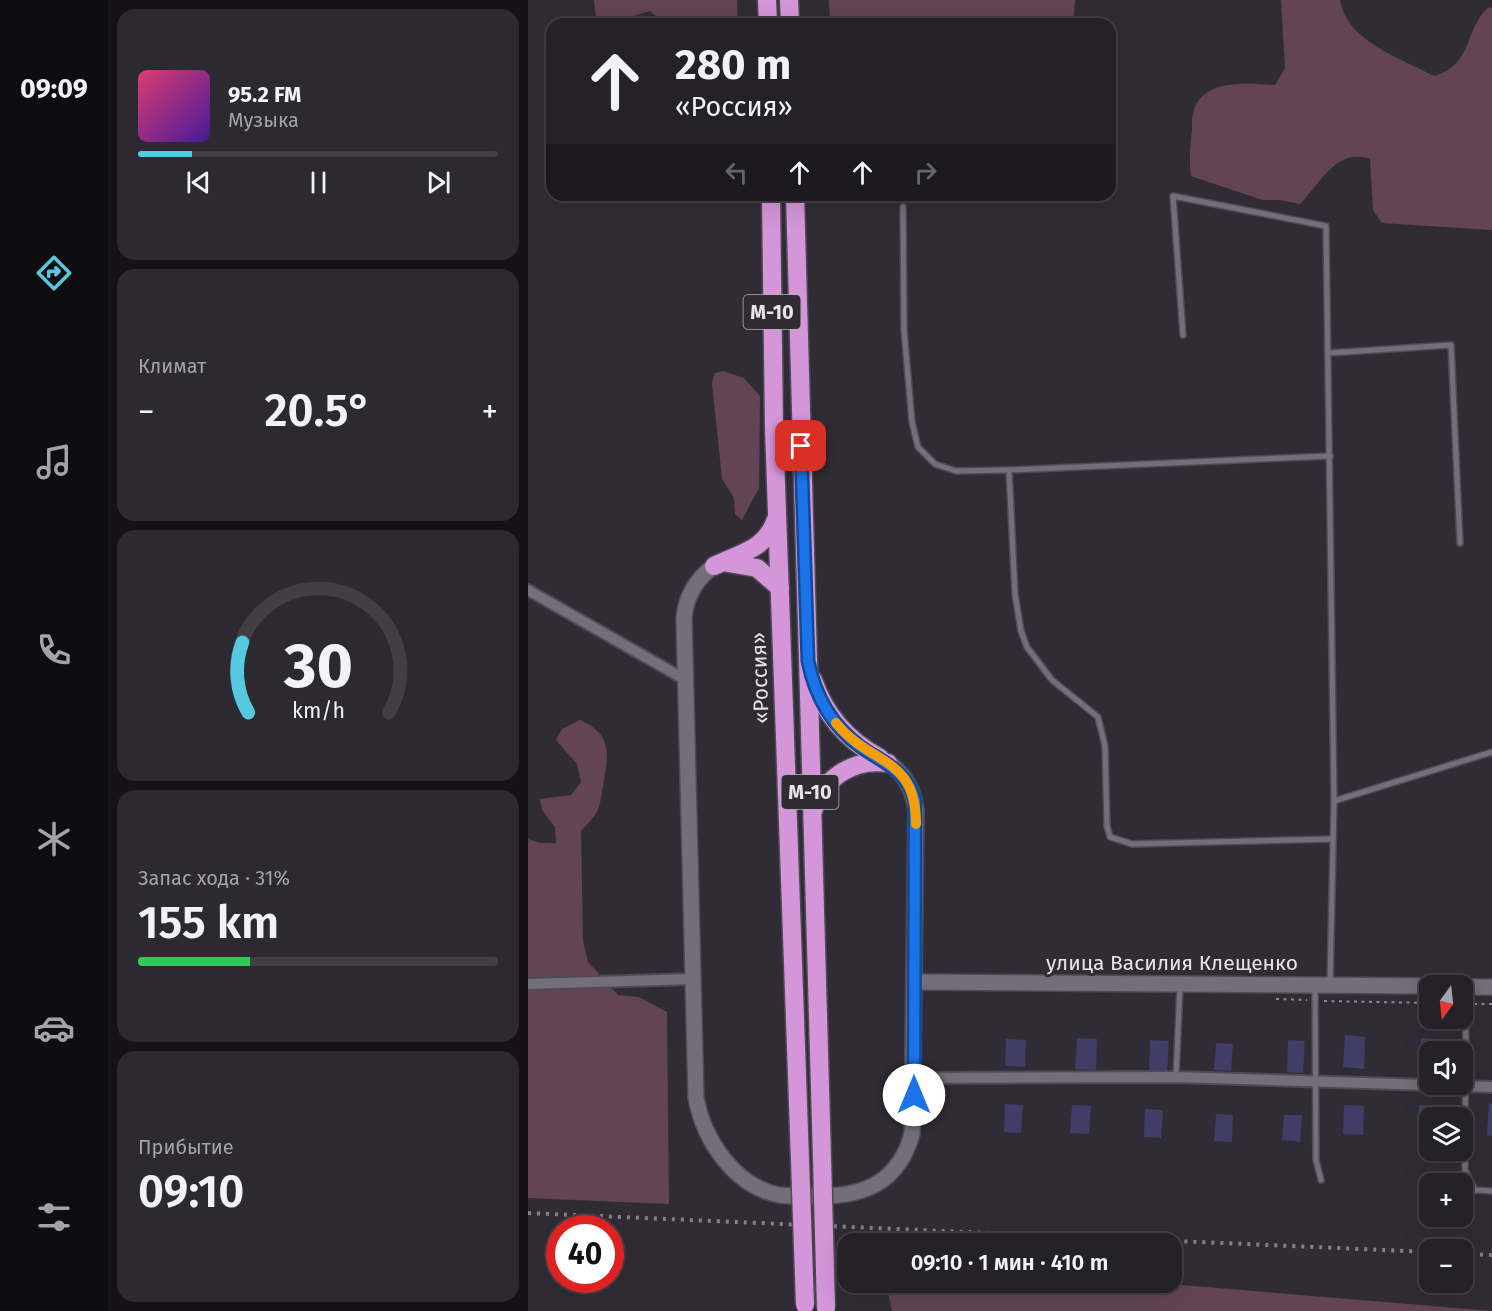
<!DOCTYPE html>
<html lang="ru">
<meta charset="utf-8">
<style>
body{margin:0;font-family:"Fira Sans",sans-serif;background:#2c2930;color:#f1f3f6;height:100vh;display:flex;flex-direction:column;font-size:22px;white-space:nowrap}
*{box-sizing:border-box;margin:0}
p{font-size:20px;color:#a3a3a8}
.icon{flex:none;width:33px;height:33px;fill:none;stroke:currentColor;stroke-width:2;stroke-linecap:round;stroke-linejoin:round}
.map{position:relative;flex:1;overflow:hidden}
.drawer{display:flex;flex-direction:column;gap:9px;padding:9px;background:#141216;width:420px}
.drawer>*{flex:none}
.top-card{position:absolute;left:18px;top:18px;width:570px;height:183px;border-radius:18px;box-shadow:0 6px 24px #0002,0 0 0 2px #413e45;background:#242128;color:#f1f3f6;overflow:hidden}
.needle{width:39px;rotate:195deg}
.tools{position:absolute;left:891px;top:975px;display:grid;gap:12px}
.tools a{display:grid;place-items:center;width:54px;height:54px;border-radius:12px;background:#242128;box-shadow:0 6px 24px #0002,0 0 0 2px #413e45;font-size:30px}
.speed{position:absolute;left:18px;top:1215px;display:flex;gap:12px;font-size:30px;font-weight:700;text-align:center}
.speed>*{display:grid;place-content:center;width:78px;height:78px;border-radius:50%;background:#242128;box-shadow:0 6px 24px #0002,0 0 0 2px #413e45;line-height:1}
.speed .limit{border:9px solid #d22;background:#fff;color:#111}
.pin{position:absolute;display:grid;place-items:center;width:51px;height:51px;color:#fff;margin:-26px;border-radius:12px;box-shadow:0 3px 9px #0006}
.me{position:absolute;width:66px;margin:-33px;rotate:0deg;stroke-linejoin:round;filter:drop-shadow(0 0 4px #0008)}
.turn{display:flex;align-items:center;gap:21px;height:126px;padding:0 30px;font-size:27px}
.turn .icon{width:78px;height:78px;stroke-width:2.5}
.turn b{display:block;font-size:42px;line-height:51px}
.lanes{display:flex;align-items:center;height:57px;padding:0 30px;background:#0003;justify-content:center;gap:30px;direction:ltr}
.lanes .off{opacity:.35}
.big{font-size:45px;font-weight:600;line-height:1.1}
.drawer .card{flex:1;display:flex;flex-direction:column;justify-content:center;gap:9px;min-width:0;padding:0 21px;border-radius:18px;background:#2c2930}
.drawer .dial{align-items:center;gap:0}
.dial svg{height:156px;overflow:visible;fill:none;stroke:#413e45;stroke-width:7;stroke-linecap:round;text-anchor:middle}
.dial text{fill:#f1f3f6;stroke:none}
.song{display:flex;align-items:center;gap:18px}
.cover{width:72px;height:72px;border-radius:9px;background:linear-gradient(135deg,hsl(340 70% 55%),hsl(260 70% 35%))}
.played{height:6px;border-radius:3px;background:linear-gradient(90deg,#56c9e1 15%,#413e45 15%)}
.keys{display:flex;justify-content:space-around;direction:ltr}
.heat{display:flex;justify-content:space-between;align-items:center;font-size:33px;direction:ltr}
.charge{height:9px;border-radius:4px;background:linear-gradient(90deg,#34c759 31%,#413e45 0)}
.trip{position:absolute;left:309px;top:1233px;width:345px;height:60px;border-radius:18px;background:#242128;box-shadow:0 6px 24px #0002,0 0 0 2px #413e45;font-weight:600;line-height:60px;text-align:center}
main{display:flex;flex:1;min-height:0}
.tab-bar{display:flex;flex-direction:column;width:108px;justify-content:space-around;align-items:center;background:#0e0d10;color:#a3a3a8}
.tab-bar .icon{width:42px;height:42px}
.tab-bar .selected{color:#56c9e1}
.tab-bar b{font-size:27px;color:#f1f3f6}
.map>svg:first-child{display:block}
.green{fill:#634457}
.building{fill:#413d66}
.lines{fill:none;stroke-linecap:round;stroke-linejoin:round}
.lane-casing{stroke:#4e4a53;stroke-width:8}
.street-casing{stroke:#4e4a53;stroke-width:14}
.secondary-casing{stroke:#4e4a53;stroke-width:18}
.highway-casing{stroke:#4e4a53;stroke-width:21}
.path{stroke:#8d8a92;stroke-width:2;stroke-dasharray:3 4.5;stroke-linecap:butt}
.lane{stroke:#736e79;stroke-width:5}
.street{stroke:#736e79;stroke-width:10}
.secondary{stroke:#736e79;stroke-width:15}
.highway{stroke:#d495d9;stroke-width:18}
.rail{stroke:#848189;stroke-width:4;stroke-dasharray:3 6;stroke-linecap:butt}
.highway-bridge-casing{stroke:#4e4a53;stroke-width:21;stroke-linecap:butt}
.highway-bridge{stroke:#d495d9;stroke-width:18}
.route-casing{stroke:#114b97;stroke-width:15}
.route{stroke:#1a73e8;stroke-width:10}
.slow{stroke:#f59e0b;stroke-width:10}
.labels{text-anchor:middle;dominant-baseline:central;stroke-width:6;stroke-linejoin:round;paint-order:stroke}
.shield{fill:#302c35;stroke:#b0adb4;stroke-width:1.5}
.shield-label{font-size:20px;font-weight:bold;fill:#e7e4eb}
.street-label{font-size:21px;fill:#e7e4eb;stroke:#302c35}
</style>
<main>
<nav class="tab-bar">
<b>09:09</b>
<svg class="icon selected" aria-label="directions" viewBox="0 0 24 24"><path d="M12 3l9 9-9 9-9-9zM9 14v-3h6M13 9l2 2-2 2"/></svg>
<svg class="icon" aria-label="music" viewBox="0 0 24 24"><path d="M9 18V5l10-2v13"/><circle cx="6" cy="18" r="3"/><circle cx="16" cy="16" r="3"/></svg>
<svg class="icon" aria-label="phone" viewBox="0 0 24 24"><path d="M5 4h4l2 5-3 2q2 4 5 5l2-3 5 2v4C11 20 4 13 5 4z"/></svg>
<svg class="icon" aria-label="climate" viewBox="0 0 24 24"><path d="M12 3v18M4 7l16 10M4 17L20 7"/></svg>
<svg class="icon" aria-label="car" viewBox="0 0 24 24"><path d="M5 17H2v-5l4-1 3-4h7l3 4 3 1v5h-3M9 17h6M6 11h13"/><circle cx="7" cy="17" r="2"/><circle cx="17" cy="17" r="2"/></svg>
<svg class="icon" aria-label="filters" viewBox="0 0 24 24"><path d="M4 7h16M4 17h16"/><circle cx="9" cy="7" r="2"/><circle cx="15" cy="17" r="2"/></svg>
</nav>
<section class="drawer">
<div class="card">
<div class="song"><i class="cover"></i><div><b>95.2 FM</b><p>Музыка</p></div></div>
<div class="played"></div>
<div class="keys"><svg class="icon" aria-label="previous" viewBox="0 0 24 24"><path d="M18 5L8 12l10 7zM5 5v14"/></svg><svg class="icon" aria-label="pause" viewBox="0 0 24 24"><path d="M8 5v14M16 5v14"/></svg><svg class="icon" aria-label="next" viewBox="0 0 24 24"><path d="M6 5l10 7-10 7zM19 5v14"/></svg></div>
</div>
<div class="card"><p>Климат</p>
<div class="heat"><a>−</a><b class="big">20.5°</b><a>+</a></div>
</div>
<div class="card dial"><svg viewBox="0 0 100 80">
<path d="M14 69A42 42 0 1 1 86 69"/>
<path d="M14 69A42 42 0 0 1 11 33" stroke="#56c9e1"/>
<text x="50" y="56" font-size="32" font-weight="700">30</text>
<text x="50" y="72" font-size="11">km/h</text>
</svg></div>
<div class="card"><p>Запас хода · 31%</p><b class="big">155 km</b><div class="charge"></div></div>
<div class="card"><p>Прибытие</p><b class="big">09:10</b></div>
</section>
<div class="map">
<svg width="964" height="1311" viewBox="0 0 964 1311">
<rect width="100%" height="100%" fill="#302c35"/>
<g class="green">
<path d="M66,0H209L210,24H137L122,11L79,24H69Z"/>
<path d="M301,0H547L545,24H302Z"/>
<path d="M753,0H812C819,42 873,58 906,76C946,65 936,28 961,7L964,8V230L854,223L845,210L842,159C808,147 792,184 772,204L752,200H735L663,176C661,160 662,146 664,130C664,123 664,113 667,107C680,78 721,84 747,85L757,68Z"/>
<path d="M195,371L216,378L232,396L231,488L214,520L207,514L206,498L194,479L184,383L187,373Z"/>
<path d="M52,720C86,735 80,756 75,786C73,795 73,805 68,813C64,820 58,825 53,831L55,941L60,962L90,995L111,997L139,1012L141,1204L0,1198V839L13,843H28L27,827L14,810L12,799L43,795L53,782L49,764L28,740L34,729Z"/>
<path d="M358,1283H629L964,1311H364Z"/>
</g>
<g class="building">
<path d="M817,1035L837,1037L836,1069L815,1067Z"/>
<path d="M549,1038L569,1039L568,1070L547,1069Z"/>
<path d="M893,1038L911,1039L910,1052H902V1067L891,1066Z"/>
<path d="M478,1039L498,1040L497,1067L477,1066Z"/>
<path d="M622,1040L641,1041L639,1073L621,1072Z"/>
<path d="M760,1040L777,1041L775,1073L759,1072Z"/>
<path d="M688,1043L705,1044L703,1071L686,1070Z"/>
<path d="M961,1103L964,1104V1136L959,1135Z"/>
<path d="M477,1104L495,1105L493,1133L476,1132Z"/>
<path d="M544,1105L563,1106L561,1134L542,1133Z"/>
<path d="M816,1105L836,1106L835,1135L815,1134Z"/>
<path d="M891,1105L908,1106V1118H902V1134L889,1133Z"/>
<path d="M617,1109L635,1110L633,1138L616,1137Z"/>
<path d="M688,1114L705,1115L704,1142L686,1141Z"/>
<path d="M756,1115H774L772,1142L754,1140Z"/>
</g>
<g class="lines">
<defs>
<g id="lane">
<path d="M375,207L376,330L384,422L390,447L407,464L428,471L481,470"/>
<path d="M655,335L645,196L798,226L806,801L802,984"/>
<path d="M801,353L923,345L932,543"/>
<path d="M802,456L481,470L487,594L493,631L499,647L524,680L570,717L577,746L579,826L582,837L604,844L805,839"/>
<path d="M806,801L964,752"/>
<path d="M787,987L788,1160L793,1180"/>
<path d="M938,988L937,1170L947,1190L964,1191"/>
<path d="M648,1077L652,986"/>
</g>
<g id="street">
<path d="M0,590L158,680"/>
<path d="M0,984L165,979"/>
<path d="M386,1078L648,1077L964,1087"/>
</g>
<g id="secondary">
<path d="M186,566C168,579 158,596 156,618L168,1098C176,1140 206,1186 251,1195C264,1197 280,1195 293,1196C338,1196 371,1181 384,1134L388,810C385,786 374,769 352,758"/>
<path d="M387,982L902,986"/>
<path d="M934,987H964"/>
</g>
<g id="highway">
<path d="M239,0L240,24"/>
<path d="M261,0L262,24"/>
<path d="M243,195L246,428L272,1160"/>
<path d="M267,195L294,1159"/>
<path d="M200,563L229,568L252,588"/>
<path d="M186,566C212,553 238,550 248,519"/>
<path d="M285,680C297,715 320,741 352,758"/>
<path d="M285,811C295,778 325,758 360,763"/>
</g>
</defs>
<use href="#lane" class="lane-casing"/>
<use href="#street" class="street-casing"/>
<use href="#secondary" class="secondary-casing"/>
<use href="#highway" class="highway-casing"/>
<g class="path">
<path d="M748,999L779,1000"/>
<path d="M796,1001L902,1003"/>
<path d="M946,1004H964"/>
</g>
<use href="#lane" class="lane"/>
<use href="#street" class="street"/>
<use href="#secondary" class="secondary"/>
<use href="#highway" class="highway"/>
<g class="rail">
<path d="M0,1213L902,1252"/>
<path d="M934,1254L964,1255"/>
</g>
<defs>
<g id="highway-bridge">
<path d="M294,1159L298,1308"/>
<path d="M272,1160L277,1305"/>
</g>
</defs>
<use href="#highway-bridge" class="highway-bridge-casing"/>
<use href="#highway-bridge" class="highway-bridge"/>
</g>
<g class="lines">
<defs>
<path id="route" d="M273,446L280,661C287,696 304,726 333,747C357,764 379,770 387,801L386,1095"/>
</defs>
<use href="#route" class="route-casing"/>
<use href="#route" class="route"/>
<path class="slow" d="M308,723C342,766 388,755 388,824"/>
</g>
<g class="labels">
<g class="shield">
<rect x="215.5" y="295" width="57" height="34" rx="4.5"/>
<rect x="253.5" y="775" width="57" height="34" rx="4.5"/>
</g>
<g class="shield-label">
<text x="244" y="312">М-10</text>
<text x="282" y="792">М-10</text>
</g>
<g class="street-label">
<text transform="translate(232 678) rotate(-92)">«Россия»</text>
<text x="644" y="963">улица Василия Клещенко</text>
</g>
</g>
</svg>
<div class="tools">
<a><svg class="needle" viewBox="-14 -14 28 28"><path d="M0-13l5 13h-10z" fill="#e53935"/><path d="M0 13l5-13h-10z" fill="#a3a3a8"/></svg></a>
<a><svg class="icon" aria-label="sound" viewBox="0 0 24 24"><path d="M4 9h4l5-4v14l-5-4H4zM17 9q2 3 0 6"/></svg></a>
<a><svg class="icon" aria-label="layers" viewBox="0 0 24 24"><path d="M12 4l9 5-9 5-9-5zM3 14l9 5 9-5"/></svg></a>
<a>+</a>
<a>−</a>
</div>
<div class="speed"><div class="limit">40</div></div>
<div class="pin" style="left:273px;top:446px;background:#d93025"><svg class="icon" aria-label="arrive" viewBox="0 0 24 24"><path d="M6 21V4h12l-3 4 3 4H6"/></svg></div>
<svg class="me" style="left:386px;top:1095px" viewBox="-20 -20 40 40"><circle r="19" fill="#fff"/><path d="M0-13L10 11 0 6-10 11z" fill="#1a73e8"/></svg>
<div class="trip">09:10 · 1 мин · 410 m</div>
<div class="top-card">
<div class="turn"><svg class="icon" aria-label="ahead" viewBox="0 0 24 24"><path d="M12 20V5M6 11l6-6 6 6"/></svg><div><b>280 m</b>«Россия»</div></div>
<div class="lanes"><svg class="icon off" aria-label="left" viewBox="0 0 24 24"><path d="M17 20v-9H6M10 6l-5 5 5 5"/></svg><svg class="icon" aria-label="ahead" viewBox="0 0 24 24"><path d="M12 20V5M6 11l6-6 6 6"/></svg><svg class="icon" aria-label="ahead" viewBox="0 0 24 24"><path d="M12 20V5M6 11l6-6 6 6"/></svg><svg class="icon off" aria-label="right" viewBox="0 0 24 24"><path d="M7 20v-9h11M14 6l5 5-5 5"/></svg></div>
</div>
</div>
</main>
